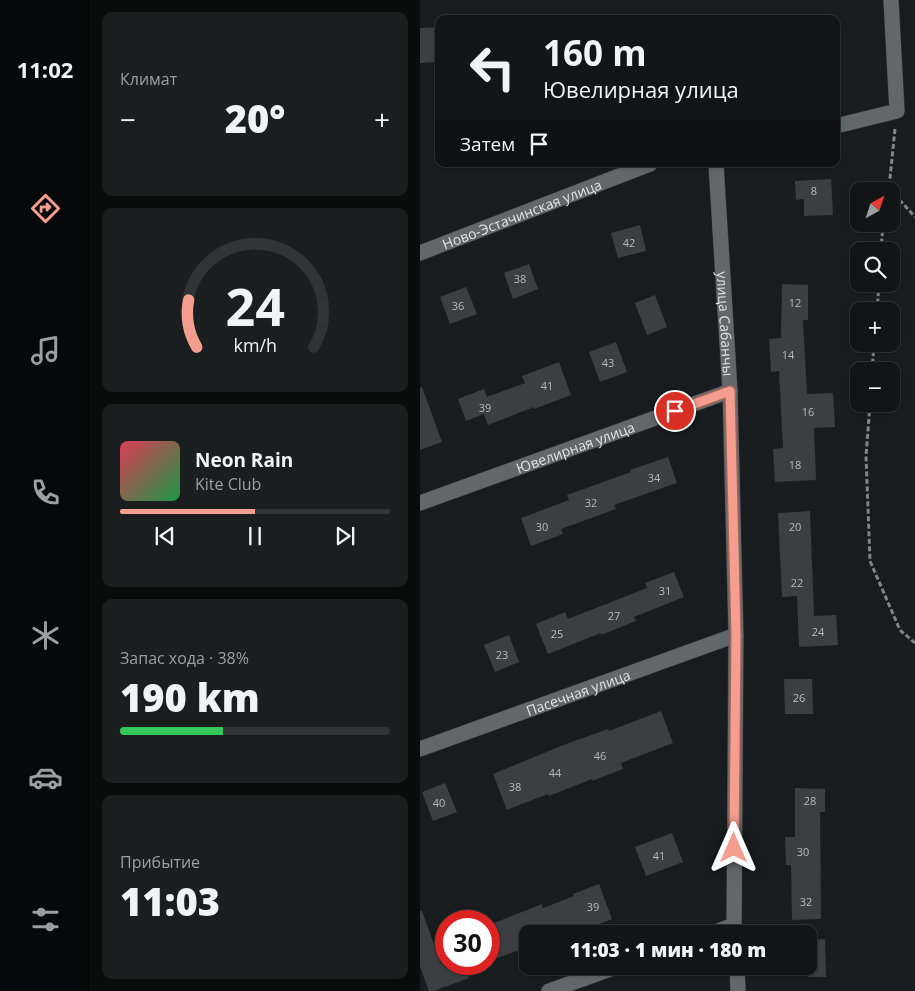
<!DOCTYPE html>
<html lang="ru">
<meta charset="utf-8">
<style>
body{margin:0;font-family:"Open Sans",sans-serif;background:#1b1e1f;color:#f1f3f6;height:100vh;display:flex;flex-direction:column;font-size:19px;white-space:nowrap}
*{box-sizing:border-box;margin:0}
p{font-size:16px;color:#9c9fa1}
.icon{flex:none;width:28px;height:28px;fill:none;stroke:currentColor;stroke-width:2;stroke-linecap:round;stroke-linejoin:round}
.map{position:relative;flex:1;overflow:hidden}
.drawer{display:flex;flex-direction:column;gap:12px;padding:12px;background:#0a0c0c;width:330px}
.drawer>*{flex:none}
.top-card{position:absolute;left:15px;top:15px;width:405px;height:152px;border-radius:10px;box-shadow:0 1px 4px #0004,0 0 0 1px #313435;background:#121516;color:#f1f3f6;overflow:hidden}
.needle{width:32px;rotate:40deg}
.controls{position:absolute;left:430px;top:182px;display:grid;gap:10px}
.controls a{display:grid;place-items:center;width:50px;height:50px;border-radius:10px;background:#121516;box-shadow:0 1px 4px #0004,0 0 0 1px #313435;font-size:25px}
.speed{position:absolute;left:15px;top:910px;display:flex;gap:10px;font-size:25px;font-weight:700;text-align:center}
.speed>*{display:grid;place-content:center;width:65px;height:65px;border-radius:50%;background:#121516;box-shadow:0 1px 4px #0004,0 0 0 1px #313435;line-height:1}
.speed .limit{border:8px solid #d22;background:#fff;color:#111}
.pin{position:absolute;display:grid;place-items:center;width:42px;height:42px;color:#fff;margin:-21px;border:2px solid #fff;border-radius:50%;box-shadow:0 1px 5px #0007}
.me{position:absolute;width:55px;margin:-28px;rotate:0deg;stroke-linejoin:round;filter:drop-shadow(0 0 4px #0008)}
.turn{display:flex;align-items:center;gap:18px;height:105px;padding:0 25px;font-size:22px}
.turn .icon{width:65px;height:65px;stroke-width:2.5}
.turn b{display:block;font-size:35px;line-height:42px}
.then{display:flex;align-items:center;height:48px;padding:0 25px;background:#0003;gap:10px;font-size:19px}
.big{font-size:38px;font-weight:800;line-height:1.1}
.drawer .card{flex:1;display:flex;flex-direction:column;justify-content:center;gap:8px;min-width:0;padding:0 18px;border-radius:10px;background:#1b1e1f}
.drawer .dial{align-items:center;gap:0}
.dial svg{height:130px;overflow:visible;fill:none;stroke:#313435;stroke-width:7;stroke-linecap:round;text-anchor:middle}
.dial text{fill:#f1f3f6;stroke:none}
.song{display:flex;align-items:center;gap:15px}
.cover{width:60px;height:60px;border-radius:8px;background:linear-gradient(135deg,hsl(350 70% 55%),hsl(140 70% 35%))}
.played{height:5px;border-radius:2px;background:linear-gradient(90deg,#f59d8e 50%,#313435 50%)}
.keys{display:flex;justify-content:space-around;direction:ltr}
.heat{display:flex;justify-content:space-between;align-items:center;font-size:28px;direction:ltr}
.charge{height:8px;border-radius:4px;background:linear-gradient(90deg,#34c759 38%,#313435 0)}
.trip{position:absolute;left:99px;top:925px;width:298px;height:50px;border-radius:10px;background:#121516;box-shadow:0 1px 4px #0004,0 0 0 1px #313435;font-weight:800;line-height:50px;text-align:center}
main{display:flex;flex:1;min-height:0}
.dock{display:flex;flex-direction:column;width:90px;justify-content:space-around;align-items:center;background:#070809;color:#9c9fa1}
.dock .icon{width:35px;height:35px}
.dock .selected{color:#f59d8e}
.dock b{font-size:22px;color:#f1f3f6}
.map>svg:first-child{display:block}
.building{fill:#3b3f42}
.lines{fill:none;stroke-linecap:round;stroke-linejoin:round}
.street-casing{stroke:#343739;stroke-width:16}
.path{stroke:#828587;stroke-width:3;stroke-dasharray:5 2.5;stroke-linecap:butt}
.street{stroke:#62676a;stroke-width:15}
.route-casing{stroke:#9f665c;stroke-width:12}
.route{stroke:#f59d8e;stroke-width:9}
.labels{text-anchor:middle;dominant-baseline:central;stroke-width:5;stroke-linejoin:round;paint-order:stroke}
.number-label{font-size:11px;fill:#b7babc}
.street-label{font-size:14px;fill:#e0e3e5;stroke:#181c1e}
</style>
<main>
<nav class="dock">
<b>11:02</b>
<svg class="icon selected" aria-label="directions" viewBox="0 0 24 24"><path d="M12 3l9 9-9 9-9-9zM9 14v-3h6M13 9l2 2-2 2"/></svg>
<svg class="icon" aria-label="music" viewBox="0 0 24 24"><path d="M9 18V5l10-2v13"/><circle cx="6" cy="18" r="3"/><circle cx="16" cy="16" r="3"/></svg>
<svg class="icon" aria-label="phone" viewBox="0 0 24 24"><path d="M5 4h4l2 5-3 2q2 4 5 5l2-3 5 2v4C11 20 4 13 5 4z"/></svg>
<svg class="icon" aria-label="climate" viewBox="0 0 24 24"><path d="M12 3v18M4 7l16 10M4 17L20 7"/></svg>
<svg class="icon" aria-label="car" viewBox="0 0 24 24"><path d="M5 17H2v-5l4-1 3-4h7l3 4 3 1v5h-3M9 17h6M6 11h13"/><circle cx="7" cy="17" r="2"/><circle cx="17" cy="17" r="2"/></svg>
<svg class="icon" aria-label="filters" viewBox="0 0 24 24"><path d="M4 7h16M4 17h16"/><circle cx="9" cy="7" r="2"/><circle cx="15" cy="17" r="2"/></svg>
</nav>
<section class="drawer">
<div class="card"><p>Климат</p>
<div class="heat"><a>−</a><b class="big">20°</b><a>+</a></div>
</div>
<div class="card dial"><svg viewBox="0 0 100 80">
<path d="M14 69A42 42 0 1 1 86 69"/>
<path d="M14 69A42 42 0 0 1 9 40" stroke="#f59d8e"/>
<text x="50" y="56" font-size="32" font-weight="700">24</text>
<text x="50" y="72" font-size="11">km/h</text>
</svg></div>
<div class="card">
<div class="song"><i class="cover"></i><div><b>Neon Rain</b><p>Kite Club</p></div></div>
<div class="played"></div>
<div class="keys"><svg class="icon" aria-label="previous" viewBox="0 0 24 24"><path d="M18 5L8 12l10 7zM5 5v14"/></svg><svg class="icon" aria-label="pause" viewBox="0 0 24 24"><path d="M8 5v14M16 5v14"/></svg><svg class="icon" aria-label="next" viewBox="0 0 24 24"><path d="M6 5l10 7-10 7zM19 5v14"/></svg></div>
</div>
<div class="card"><p>Запас хода · 38%</p><b class="big">190 km</b><div class="charge"></div></div>
<div class="card"><p>Прибытие</p><b class="big">11:03</b></div>
</section>
<div class="map">
<svg width="495" height="991" viewBox="0 0 495 991">
<rect width="100%" height="100%" fill="#181c1e"/>
<g class="building">
<path d="M19,27V62L0,63V28Z"/>
<path d="M411,179L413,215L384,216V199L376,200L375,181Z"/>
<path d="M220,225L226,251L198,258L191,233Z"/>
<path d="M109,264L118,289L93,299L84,273Z"/>
<path d="M362,284L388,285V320H383L387,394L413,393L415,427L394,428L396,480L355,482L353,449L363,448L359,371L351,372L349,339L361,338Z"/>
<path d="M46,287L57,314L30,324L20,297Z"/>
<path d="M235,295L247,327L227,335L215,303Z"/>
<path d="M196,342L207,372L180,382L169,352Z"/>
<path d="M139,362L151,395L114,409V407L68,425L64,414L46,421L38,399L64,389L67,397L105,383L102,376Z"/>
<path d="M2,387L22,442L0,450V388Z"/>
<path d="M248,457L257,483L194,505L196,509L141,529L143,534L111,546L101,518L149,500L147,495L211,472L210,470Z"/>
<path d="M390,511L394,616L416,615L418,645L379,647L377,596L362,597L358,513Z"/>
<path d="M254,572L264,597L214,617L216,621L181,635V633L128,654L116,624L145,612L148,619L227,588L225,583Z"/>
<path d="M89,635L99,662L75,672L64,645Z"/>
<path d="M364,679H392L393,714H365Z"/>
<path d="M241,711L253,743L201,763L203,769L172,781V779L129,796L128,794L87,810L73,774L141,746L188,729L189,731Z"/>
<path d="M25,783L37,812L13,821L2,792Z"/>
<path d="M375,788L405,789V812H400L401,919L372,920L371,865H366L365,837H375Z"/>
<path d="M252,833L263,862L226,876L215,847Z"/>
<path d="M179,884L192,919L167,929L165,925L144,934H108V947L74,959L72,954L69,955V925L122,904L123,908L154,896L153,894Z"/>
<path d="M0,911H2L21,964H43L49,978L14,991H9L0,966Z"/>
<path d="M405,939L406,977H388V940Z"/>
</g>
<g class="lines">
<defs>
<g id="street">
<path d="M416,126L477,111L471,0"/>
<path id="s1" d="M296,164L310,391L316,635L314,934"/>
<path id="s2" d="M0,253L230,164"/>
<path id="s3" d="M0,503L310,391"/>
<path id="s4" d="M0,749L316,635"/>
<path d="M290,934L314,925"/>
<path d="M317,966L318,991"/>
<path d="M129,991L199,966"/>
</g>
</defs>
<use href="#street" class="street-casing"/>
<g class="path">
<path d="M475,129L469,188L495,217"/>
<path d="M461,251L463,224"/>
<path d="M457,311L459,284"/>
<path d="M452,371L454,344"/>
<path d="M450,404L446,456L450,561L480,630L495,643"/>
</g>
<use href="#street" class="street"/>
</g>
<g class="lines">
<defs>
<path id="route" d="M255,411L310,391L316,635L314,848"/>
</defs>
<use href="#route" class="route-casing"/>
<use href="#route" class="route"/>
</g>
<g class="labels">
<g class="number-label">
<text x="394" y="190">8</text>
<text x="209" y="242">42</text>
<text x="100" y="278">38</text>
<text x="375" y="302">12</text>
<text x="38" y="305">36</text>
<text x="368" y="354">14</text>
<text x="188" y="362">43</text>
<text x="127" y="385">41</text>
<text x="65" y="407">39</text>
<text x="388" y="411">16</text>
<text x="375" y="464">18</text>
<text x="234" y="477">34</text>
<text x="171" y="502">32</text>
<text x="122" y="526">30</text>
<text x="375" y="526">20</text>
<text x="377" y="582">22</text>
<text x="245" y="590">31</text>
<text x="194" y="615">27</text>
<text x="398" y="631">24</text>
<text x="137" y="633">25</text>
<text x="82" y="654">23</text>
<text x="379" y="697">26</text>
<text x="180" y="755">46</text>
<text x="135" y="772">44</text>
<text x="95" y="786">38</text>
<text x="390" y="800">28</text>
<text x="19" y="802">40</text>
<text x="383" y="851">30</text>
<text x="239" y="855">41</text>
<text x="386" y="901">32</text>
<text x="173" y="906">39</text>
</g>
<g class="street-label">
<text stroke="none"><textPath href="#s2" startOffset="109">Ново-Эстачинская улица</textPath></text>
<text stroke="none"><textPath href="#s1" startOffset="160">улица Сабанчы</textPath></text>
<text stroke="none"><textPath href="#s3" startOffset="165">Ювелирная улица</textPath></text>
<text stroke="none"><textPath href="#s4" startOffset="168">Пасечная улица</textPath></text>
</g>
</g>
</svg>
<div class="controls">
<a><svg class="needle" viewBox="-14 -14 28 28"><path d="M0-13l5 13h-10z" fill="#e53935"/><path d="M0 13l5-13h-10z" fill="#9c9fa1"/></svg></a>
<a><svg class="icon" aria-label="search" viewBox="0 0 24 24"><circle cx="10" cy="10" r="6"/><path d="M15 15l6 6"/></svg></a>
<a>+</a>
<a>−</a>
</div>
<div class="speed"><div class="limit">30</div></div>
<div class="pin" style="left:255px;top:411px;background:#d93025"><svg class="icon" aria-label="arrive" viewBox="0 0 24 24"><path d="M6 21V4h12l-3 4 3 4H6"/></svg></div>
<svg class="me" style="left:314px;top:848px" viewBox="-20 -20 40 40"><path d="M0-17L14 15 0 8-14 15z" fill="#f59d8e" stroke="#fff" stroke-width="4"/></svg>
<div class="trip">11:03 · 1 мин · 180 m</div>
<div class="top-card">
<div class="turn"><svg class="icon" aria-label="left" viewBox="0 0 24 24"><path d="M17 20v-9H6M10 6l-5 5 5 5"/></svg><div><b>160 m</b>Ювелирная улица</div></div>
<div class="then">Затем<svg class="icon" aria-label="arrive" viewBox="0 0 24 24"><path d="M6 21V4h12l-3 4 3 4H6"/></svg></div>
</div>
</div>
</main>
